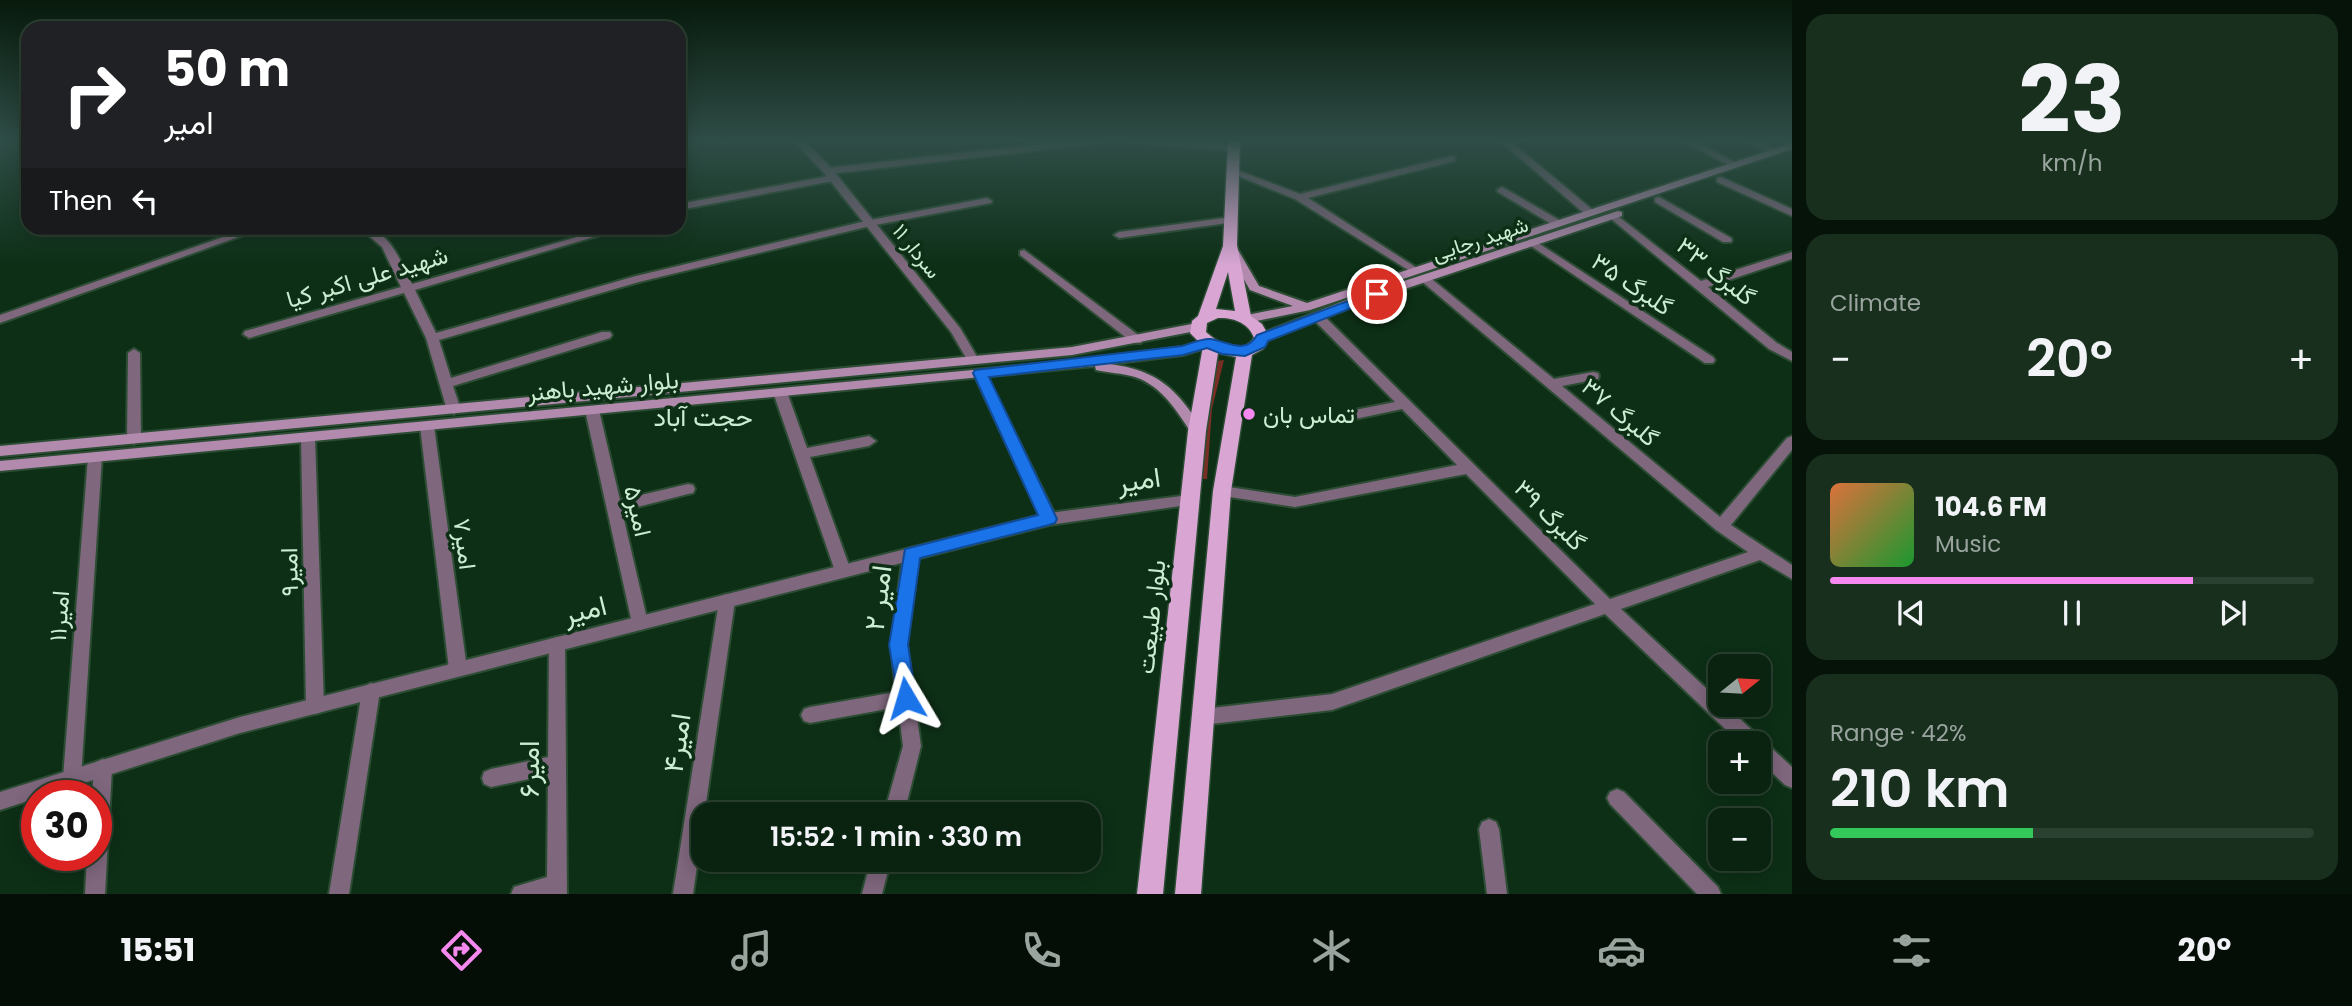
<!DOCTYPE html>
<meta charset="utf-8">
<style>
body{margin:0;font-family:Poppins,Vazirmatn,sans-serif;background:#182f1e;color:#f1f3f6;height:100vh;display:flex;flex-direction:column;font-size:26px;white-space:nowrap}
*{box-sizing:border-box;margin:0}
p{font-size:23px;color:#99a49f}
.icon{flex:none;width:38px;height:38px;fill:none;stroke:currentColor;stroke-width:2;stroke-linecap:round;stroke-linejoin:round}
.map{position:relative;flex:1;overflow:hidden}
.sheet{display:flex;flex-direction:column;gap:14px;padding:14px;background:#061309;width:560px}
.sheet>*{flex:none}
.banner{position:absolute;left:21px;top:21px;width:665px;height:214px;border-radius:21px;box-shadow:0 4px 18px #0003,0 0 0 2px #2a4030;background:#202124;color:#fff;overflow:hidden}
.needle{width:46px;rotate:72deg}
.buttons{position:absolute;left:1708px;top:654px;display:grid;gap:14px}
.buttons a{display:grid;place-items:center;width:63px;height:63px;border-radius:14px;background:#0a2310;box-shadow:0 4px 18px #0003,0 0 0 2px #2a4030;font-size:35px}
.speed{position:absolute;left:21px;top:780px;display:flex;gap:14px;font-size:35px;font-weight:700;text-align:center}
.speed>*{display:grid;place-content:center;width:91px;height:91px;border-radius:50%;background:#0a2310;box-shadow:0 4px 18px #0003,0 0 0 2px #2a4030;line-height:1}
.speed .limit{border:10px solid #d22;background:#fff;color:#111}
.pin{position:absolute;display:grid;place-items:center;width:60px;height:60px;color:#fff;margin:-30px;border:4px solid #fff;border-radius:50%;box-shadow:0 2px 7px #0007}
.me{position:absolute;width:77px;margin:-38px;rotate:353deg;stroke-linejoin:round;filter:drop-shadow(0 0 5px #0008)}
.turn{display:flex;align-items:center;gap:24px;height:147px;padding:0 28px;font-size:32px}
.turn .icon{width:91px;height:91px;stroke-width:2.5}
.turn b{display:block;font-size:49px;line-height:60px}
.then{display:flex;align-items:center;height:66px;padding:0 28px;background:#0003;gap:14px;font-size:26px}
.big{font-size:52px;font-weight:600;line-height:1.1}
.sheet .card{flex:1;display:flex;flex-direction:column;justify-content:center;gap:10px;min-width:0;padding:0 24px;border-radius:21px;background:#182f1e}
.sheet .dial{align-items:center;gap:0}
.dial b{font-size:91px;line-height:1}
.song{display:flex;align-items:center;gap:21px}
.cover{width:84px;height:84px;border-radius:10px;background:linear-gradient(135deg,hsl(20 70% 55%),hsl(130 70% 35%))}
.played{height:7px;border-radius:4px;background:linear-gradient(90deg,#f589ef 75%,#2a4030 75%)}
.keys{display:flex;justify-content:space-around;direction:ltr}
.heat{display:flex;justify-content:space-between;align-items:center;font-size:38px;direction:ltr}
.charge{height:10px;border-radius:5px;background:linear-gradient(90deg,#34c759 42%,#2a4030 0)}
.trip{position:absolute;left:691px;top:802px;width:410px;height:70px;border-radius:21px;background:#0a2310;box-shadow:0 4px 18px #0003,0 0 0 2px #2a4030;font-weight:600;line-height:70px;text-align:center}
.dock{display:flex;height:112px;justify-content:space-around;align-items:center;background:#040e06;color:#99a49f}
.dock .icon{width:49px;height:49px}
.dock .on{color:#f589ef}
.dock b{font-size:32px;color:#f1f3f6}
main{display:flex;flex:1;min-height:0}
.map>svg:first-child{display:block}
.green{fill:#772e25}
.lines{fill:none;stroke-linecap:round;stroke-linejoin:round}
.minor-casing{stroke:#2c4d34;stroke-width:4}
.tertiary-casing{stroke:#2c4d34;stroke-width:4}
.secondary-casing{stroke:#2c4d34;stroke-width:4}
.primary-casing{stroke:#2c4d34;stroke-width:3}
.minor{fill:#7f677d;fill-rule:evenodd}
.tertiary{fill:#7f677d;fill-rule:evenodd}
.secondary{fill:#b28aae;fill-rule:evenodd}
.primary{fill:#d9a6d4;fill-rule:evenodd}
.route{fill:#1a73e8;stroke:#114b97;stroke-width:2}
.poi-dot{fill:#f589ef;stroke:#0d2f16;stroke-width:2.5}
.labels{text-anchor:middle;dominant-baseline:central;stroke-width:7;stroke-linejoin:round;paint-order:stroke}
.far-street-label{font-size:21px;fill:#ccedd1;stroke:#0d2f16}
.street-label{font-size:24px;fill:#ccedd1;stroke:#0d2f16}
.poi-label{font-size:24px;fill:#ccedd1;stroke:#0d2f16;text-anchor:start}
.neighbourhood-label{font-size:26px;fill:#ccedd1;stroke:#0d2f16}
.near-street-label{font-size:28px;fill:#ccedd1;stroke:#0d2f16}
</style>
<main>
<div class="map">
<svg width="1792" height="894" viewBox="0 0 1792 894">
<rect width="100%" height="100%" fill="#0d2f16"/>
<path class="green" d="M1224,360L1212,409L1207,479H1200L1208,362Z"/>
<g class="lines">
<defs>
<g id="minor">
<path d="M719,140H728L729,141L724,144Z"/>
<path d="M1075,140H1108L1104,143L828,174L823,171L828,168Z"/>
<path d="M1131,140H1175L1234,145L1239,148L1234,151L1135,143Z"/>
<path d="M1499,140H1509L1594,211V215H1586Z"/>
<path d="M1681,140H1693L1740,165L1732,167Z"/>
<path d="M1745,140H1757L1780,152L1772,154Z"/>
<path d="M1452,156L1455,157V161L1308,198L1417,268V272L1413,273L1295,199L1228,172L1237,170L1300,194Z"/>
<path d="M834,175L839,178L838,180L679,210V204Z"/>
<path d="M1721,177L1792,209V216L1717,182V178Z"/>
<path d="M1502,187L1561,221L1562,223L1557,226L1553,225L1498,192L1497,190Z"/>
<path d="M1659,197L1731,238L1732,240L1731,242H1723L1655,202V198Z"/>
<path d="M987,198L992,201L991,203L870,226L639,282L439,340L451,378L602,332H610L612,335L610,338L453,386L461,410L454,414L447,410L426,338L404,293L249,338L243,334L245,331L401,287L382,247L360,228C390,228 400,261 412,284L609,228H624L415,290L436,333L636,276L870,220Z"/>
<path d="M1614,213L1701,281L1792,252V259L1708,287L1777,343L1792,352V361L1769,349L1610,218L1609,216Z"/>
<path d="M1231,217L1235,218V222L1119,238L1114,235L1119,232Z"/>
<path d="M249,228H263L0,323V315Z"/>
<path d="M1532,239L1713,357L1715,360L1713,363H1705L1528,244V240Z"/>
<path d="M1024,250L1141,337L1143,340L1141,343H1133L1020,255V251Z"/>
<path d="M1424,275L1428,276L1554,379L1593,372L1598,373L1599,376L1598,379L1562,386L1720,517L1787,438L1792,436V450L1731,525L1792,565V579L1760,560L1621,609L1720,701V705H1725L1792,767V788L1785,785L1759,760V744H1741L1605,614L1332,710L1203,725L1197,723L1194,717L1197,711L1203,709L1332,694L1595,604L1466,474L1295,507L1217,495L1215,491L1217,487L1222,486L1295,497L1457,465L1402,409L1355,419L1350,417L1348,414L1350,411L1395,402L1313,319L1311,316L1313,313H1321L1610,599L1748,552L1716,530L1420,280V276Z"/>
<path d="M134,349L140,353L141,439L134,444L127,439L128,353Z"/>
<path d="M980,370L986,374L1057,519L1054,523H1044L1041,519L974,374Z"/>
<path d="M780,388L787,392L807,448L869,436L876,441L869,446L810,457L851,571L849,575L843,577L837,575L835,571L773,392Z"/>
<path d="M592,406L599,410L620,500L688,484L693,485L695,489L693,493L688,494L622,511L648,623L646,628L640,630L634,628L632,623L585,410Z"/>
<path d="M427,421L434,426L467,669L464,674L458,676L452,674L449,669L420,426Z"/>
<path d="M308,432L315,437L324,706L321,712L315,714L309,712L306,706L301,437Z"/>
<path d="M95,452L102,457L81,778L79,784L72,787L65,784L63,778L88,457Z"/>
<path d="M911,548L917,550L919,554L907,645L921,746L904,814H884L903,746L898,707L810,723L804,721L801,715L804,709L810,707L896,692L891,645L903,554L905,550Z"/>
<path d="M727,594L733,596L735,601L693,894H673L719,601L721,596Z"/>
<path d="M557,637L563,639L565,644L567,894H511L514,887L547,877L548,775L491,787L484,784L482,778L484,772L491,769L548,757L549,644L551,639Z"/>
<path d="M371,683L377,686L380,691L349,894H329L362,691L365,686Z"/>
<path d="M103,759L110,762L112,768L105,894H85L87,856H96V796H92L94,768L96,762Z"/>
<path d="M1617,789L1624,792L1718,887L1721,894H1697L1610,804L1607,798L1610,792Z"/>
<path d="M1489,819L1496,822L1499,829L1507,894H1487L1479,829L1482,822Z"/>
<path d="M871,859H891L882,894H862Z"/>
</g>
<g id="tertiary">
<path d="M793,140H803L832,169L960,328L979,360L977,363H969L951,332L824,173Z"/>
<path d="M1189,495L1194,496L1196,500L1194,504L1049,525L240,733L43,796H37V798L0,810V792L240,717L1049,513Z"/>
</g>
<g id="secondary">
<path d="M1792,143V149L1310,310L1247,323L1241,319L1247,315L1293,306L1250,290L1228,252L1230,250H1238L1259,286L1307,303Z"/>
<path d="M1618,211L1622,212V216L1357,305L1266,341L1262,342L1256,338L1258,335L1349,299Z"/>
<path d="M1197,323L1201,324L1203,327L1201,330L1072,355L0,456V446L1072,347Z"/>
<path d="M1208,339L1212,340L1214,343L1212,346L1183,355L1110,364C1159,371 1175,388 1202,428L1204,431L1202,434H1192C1177,411 1162,386 1135,377C1122,373 1109,373 1096,370L1095,366L0,471V461L1079,360L1182,347Z"/>
</g>
<path id="primary" d="M1228,140H1240L1237,245L1251,316L1262,324L1270,338L1263,349L1252,355L1231,491L1201,894H1175L1213,491L1236,357L1218,353L1206,431L1163,894H1137L1188,431L1203,346L1190,333L1192,321L1198,316L1223,246ZM1228,272L1235,311L1216,309ZM1218,318C1233,317 1249,323 1254,338C1242,356 1219,344 1206,332L1207,323Z"/>
</defs>
<use href="#minor" class="minor-casing"/>
<use href="#tertiary" class="tertiary-casing"/>
<use href="#secondary" class="secondary-casing"/>
<use href="#primary" class="primary-casing"/>
<use href="#minor" class="minor"/>
<use href="#tertiary" class="tertiary"/>
<use href="#secondary" class="secondary"/>
<use href="#primary" class="primary"/>
</g>
<linearGradient id="sky" x2="0" y2="1"><stop stop-color="#071a0c"/><stop offset="0.53" stop-color="#2f4d47"/><stop offset="1" stop-color="#2f4d47" stop-opacity="0"/></linearGradient>
<rect width="1792" height="266" fill="url(#sky)"/>
<path class="route" d="M1377,290L1384,294L1382,296L1268,341L1265,347L1245,356L1222,354L1207,348L1183,355L989,377L1057,519L1055,523L1049,525L920,558L908,645L916,698L913,704L906,707L899,704L889,645L905,549L1038,515L973,373L975,370L1182,346C1190,344 1202,338 1211,339C1228,342 1246,355 1257,335Z"/>
<circle class="poi-dot" cx="1249" cy="414" r="7"/>
<g class="labels">
<g class="far-street-label">
<text transform="translate(1480 239) rotate(-18)">شهید رجایی</text>
<text transform="translate(917 251) rotate(51)">سردار ۱۱</text>
</g>
<g class="street-label">
<text transform="translate(1716 271) rotate(39)">گلبرگ ۳۳</text>
<text transform="translate(367 277) rotate(-16)">شهید علی اکبر کیا</text>
<text transform="translate(1632 284) rotate(34)">گلبرگ ۳۵</text>
<text transform="translate(603 386) rotate(-5)">بلوار شهید باهنر</text>
<text transform="translate(1620 412) rotate(40)">گلبرگ ۳۷</text>
<text transform="translate(638 511) rotate(77)">امیر۵</text>
<text transform="translate(1550 515) rotate(45)">گلبرگ ۳۹</text>
<text transform="translate(465 544) rotate(83)">امیر۷</text>
<text transform="translate(289 572) rotate(-91)">امیر۹</text>
<text transform="translate(59 616) rotate(-86)">امیر۱۱</text>
<text transform="translate(1151 617) rotate(-84)">بلوار طبیعت</text>
</g>
<g class="poi-label">
<text x="1263" y="414">تماس بان</text>
</g>
<g class="neighbourhood-label">
<text x="703" y="417">حجت آباد</text>
</g>
<g class="near-street-label">
<text transform="translate(1139 480) rotate(-8)">امیر</text>
<text transform="translate(878 598) rotate(-83)">امیر ۲</text>
<text transform="translate(585 610) rotate(-14)">امیر</text>
<text transform="translate(677 743) rotate(-82)">امیر۴</text>
<text transform="translate(529 769) rotate(-90)">امیر۶</text>
</g>
</g>
</svg>
<div class="buttons">
<a><svg class="needle" viewBox="-14 -14 28 28"><path d="M0-13l5 13h-10z" fill="#e53935"/><path d="M0 13l5-13h-10z" fill="#99a49f"/></svg></a>
<a>+</a>
<a>−</a>
</div>
<div class="speed"><div class="limit">30</div></div>
<div class="pin" style="left:1377px;top:294px;background:#d93025"><svg class="icon" aria-label="arrive" viewBox="0 0 24 24"><path d="M6 21V4h12l-3 4 3 4H6"/></svg></div>
<svg class="me" style="left:906px;top:698px" viewBox="-20 -20 40 40"><path d="M0-17L14 15 0 8-14 15z" fill="#1a73e8" stroke="#fff" stroke-width="4"/></svg>
<div class="trip">15:52 · 1 min · 330 m</div>
<div class="banner">
<div class="turn"><svg class="icon" aria-label="right" viewBox="0 0 24 24"><path d="M7 20v-9h11M14 6l5 5-5 5"/></svg><div><b>50 m</b>امیر</div></div>
<div class="then">Then<svg class="icon" aria-label="left" viewBox="0 0 24 24"><path d="M17 20v-9H6M10 6l-5 5 5 5"/></svg></div>
</div>
</div>
<section class="sheet">
<div class="card dial"><b>23</b><p>km/h</p></div>
<div class="card"><p>Climate</p>
<div class="heat"><a>−</a><b class="big">20°</b><a>+</a></div>
</div>
<div class="card">
<div class="song"><i class="cover"></i><div><b>104.6 FM</b><p>Music</p></div></div>
<div class="played"></div>
<div class="keys"><svg class="icon" aria-label="previous" viewBox="0 0 24 24"><path d="M18 5L8 12l10 7zM5 5v14"/></svg><svg class="icon" aria-label="pause" viewBox="0 0 24 24"><path d="M8 5v14M16 5v14"/></svg><svg class="icon" aria-label="next" viewBox="0 0 24 24"><path d="M6 5l10 7-10 7zM19 5v14"/></svg></div>
</div>
<div class="card"><p>Range · 42%</p><b class="big">210 km</b><div class="charge"></div></div>
</section>
</main>
<nav class="dock">
<b>15:51</b>
<svg class="icon on" aria-label="directions" viewBox="0 0 24 24"><path d="M12 3l9 9-9 9-9-9zM9 14v-3h6M13 9l2 2-2 2"/></svg>
<svg class="icon" aria-label="music" viewBox="0 0 24 24"><path d="M9 18V5l10-2v13"/><circle cx="6" cy="18" r="3"/><circle cx="16" cy="16" r="3"/></svg>
<svg class="icon" aria-label="phone" viewBox="0 0 24 24"><path d="M5 4h4l2 5-3 2q2 4 5 5l2-3 5 2v4C11 20 4 13 5 4z"/></svg>
<svg class="icon" aria-label="climate" viewBox="0 0 24 24"><path d="M12 3v18M4 7l16 10M4 17L20 7"/></svg>
<svg class="icon" aria-label="car" viewBox="0 0 24 24"><path d="M5 17H2v-5l4-1 3-4h7l3 4 3 1v5h-3M9 17h6M6 11h13"/><circle cx="7" cy="17" r="2"/><circle cx="17" cy="17" r="2"/></svg>
<svg class="icon" aria-label="filters" viewBox="0 0 24 24"><path d="M4 7h16M4 17h16"/><circle cx="9" cy="7" r="2"/><circle cx="15" cy="17" r="2"/></svg>
<b>20°</b>
</nav>
